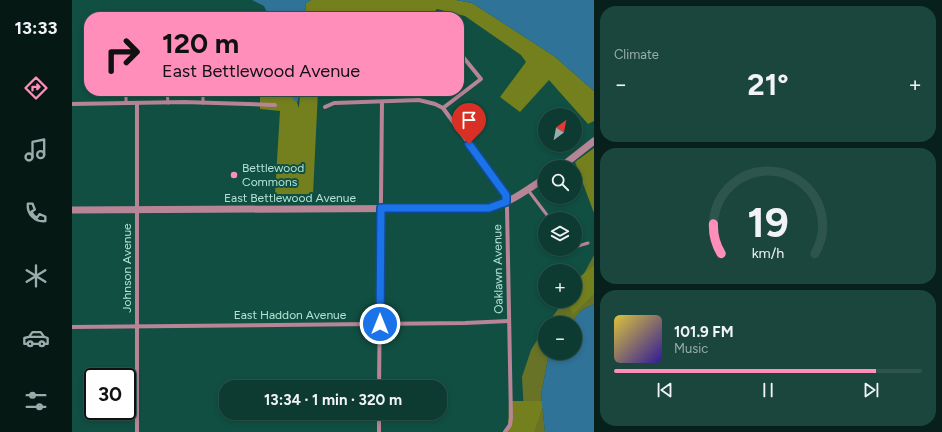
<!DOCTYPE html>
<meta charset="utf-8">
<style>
body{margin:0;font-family:Figtree,sans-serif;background:#1b463e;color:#f1f3f6;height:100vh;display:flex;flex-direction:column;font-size:15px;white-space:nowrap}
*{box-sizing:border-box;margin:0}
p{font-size:13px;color:#9aadac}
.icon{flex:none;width:22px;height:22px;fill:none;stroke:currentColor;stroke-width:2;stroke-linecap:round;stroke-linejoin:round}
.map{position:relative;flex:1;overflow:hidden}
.drawer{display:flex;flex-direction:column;gap:6px;padding:6px;background:#07201c;width:348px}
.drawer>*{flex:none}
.hud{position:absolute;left:12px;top:12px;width:380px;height:84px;border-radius:16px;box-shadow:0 2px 6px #0003,0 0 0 1px #2d554d;background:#ff8eba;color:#111;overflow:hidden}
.needle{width:26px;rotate:32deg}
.tools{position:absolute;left:466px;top:108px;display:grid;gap:8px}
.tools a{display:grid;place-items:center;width:44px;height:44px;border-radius:50%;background:#0d3b32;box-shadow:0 2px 6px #0003,0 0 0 1px #2d554d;font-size:20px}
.speed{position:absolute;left:12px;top:368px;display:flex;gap:8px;font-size:20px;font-weight:700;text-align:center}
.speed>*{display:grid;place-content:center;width:52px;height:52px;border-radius:50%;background:#0d3b32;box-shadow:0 2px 6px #0003,0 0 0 1px #2d554d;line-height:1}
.speed .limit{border:2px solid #111;border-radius:6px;background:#fff;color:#111}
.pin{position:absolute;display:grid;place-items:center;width:34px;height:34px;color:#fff;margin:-41px -17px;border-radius:50% 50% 50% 0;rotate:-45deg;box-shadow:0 0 4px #0007}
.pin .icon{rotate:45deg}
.me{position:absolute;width:44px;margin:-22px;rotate:0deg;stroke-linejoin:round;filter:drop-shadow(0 0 3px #0008)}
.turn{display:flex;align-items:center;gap:14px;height:84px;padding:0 12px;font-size:18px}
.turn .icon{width:52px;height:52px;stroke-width:2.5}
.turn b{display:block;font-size:28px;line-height:34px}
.big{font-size:30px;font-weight:700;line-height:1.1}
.drawer .widget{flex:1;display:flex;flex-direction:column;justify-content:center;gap:6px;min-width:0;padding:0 14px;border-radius:16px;background:#1b463e}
.drawer .dial{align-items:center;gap:0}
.dial svg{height:104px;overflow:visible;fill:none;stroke:#2d554d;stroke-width:7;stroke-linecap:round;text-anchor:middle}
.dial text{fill:#f1f3f6;stroke:none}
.song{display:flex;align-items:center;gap:12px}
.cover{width:48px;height:48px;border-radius:6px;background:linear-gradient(135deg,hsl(50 70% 55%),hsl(250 70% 35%))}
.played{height:4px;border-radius:2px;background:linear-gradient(90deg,#ff8eba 85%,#2d554d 85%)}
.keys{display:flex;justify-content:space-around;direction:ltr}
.heat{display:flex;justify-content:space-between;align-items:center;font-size:22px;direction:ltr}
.trip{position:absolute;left:147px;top:380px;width:228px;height:40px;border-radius:16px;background:#0d3b32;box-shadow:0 2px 6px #0003,0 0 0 1px #2d554d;font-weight:700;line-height:40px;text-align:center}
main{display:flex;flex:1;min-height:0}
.menu{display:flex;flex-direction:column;width:72px;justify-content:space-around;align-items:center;background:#051814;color:#9aadac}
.menu .icon{width:28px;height:28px}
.menu .active{color:#ff8eba}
.menu b{font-size:18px;color:#f1f3f6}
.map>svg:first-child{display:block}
.green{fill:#697327}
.forest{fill:#74801e}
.water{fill:#307398}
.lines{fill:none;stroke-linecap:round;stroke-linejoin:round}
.service{stroke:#b88597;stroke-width:3}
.minor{stroke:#b88597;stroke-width:4}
.tertiary{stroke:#b88597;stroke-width:7}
.route-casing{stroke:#114b97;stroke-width:10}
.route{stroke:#1a73e8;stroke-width:7}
.poi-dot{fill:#ff8eba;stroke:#114f43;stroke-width:1.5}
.labels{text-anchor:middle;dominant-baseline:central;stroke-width:4;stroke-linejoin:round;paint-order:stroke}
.poi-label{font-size:12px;fill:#b2e3d5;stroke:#114f43;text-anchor:start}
.street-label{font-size:12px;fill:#b2e3d5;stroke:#114f43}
</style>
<main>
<nav class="menu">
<b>13:33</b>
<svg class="icon active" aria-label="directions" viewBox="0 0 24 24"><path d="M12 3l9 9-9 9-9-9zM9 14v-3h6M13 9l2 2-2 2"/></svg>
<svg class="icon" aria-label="music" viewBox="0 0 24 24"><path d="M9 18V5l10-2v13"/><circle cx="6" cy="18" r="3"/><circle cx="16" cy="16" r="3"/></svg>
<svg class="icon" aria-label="phone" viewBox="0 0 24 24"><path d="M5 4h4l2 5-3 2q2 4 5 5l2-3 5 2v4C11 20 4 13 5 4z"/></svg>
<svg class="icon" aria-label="climate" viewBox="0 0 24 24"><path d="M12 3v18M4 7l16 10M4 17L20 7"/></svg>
<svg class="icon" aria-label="car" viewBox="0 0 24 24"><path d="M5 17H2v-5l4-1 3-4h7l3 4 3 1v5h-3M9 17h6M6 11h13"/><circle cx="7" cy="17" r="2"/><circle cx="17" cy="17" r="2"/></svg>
<svg class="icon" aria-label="filters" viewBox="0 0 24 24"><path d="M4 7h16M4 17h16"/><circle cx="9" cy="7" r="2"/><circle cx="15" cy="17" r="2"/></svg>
</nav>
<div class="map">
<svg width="522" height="432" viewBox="0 0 522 432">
<rect width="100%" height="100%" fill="#114f43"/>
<g class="green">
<path d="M522,255V304L510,310L499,323H476L492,301H503L508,281Z"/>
<path d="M473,327V353H477L469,395L473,432H453L450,377L459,350Z"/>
</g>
<g class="forest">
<path d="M239,0H384L400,3L482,56L522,91V121L516,124L477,80L448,112L428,97L454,62L449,55L393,16L365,9L358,17H233L234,3Z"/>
<path d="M188,91H221L227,108L228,91H246L241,194H203L208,111L188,109Z"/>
<path d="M522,148V213L503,162Z"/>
<path d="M522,265V294L501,314L494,301H503V281Z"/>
<path d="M437,401H473L462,432H436Z"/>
</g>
<g class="water">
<path d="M180,0H239L234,3L233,17H197L192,6Z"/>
<path d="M384,0H522V91L482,56L400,3Z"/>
<path d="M215,91H227L226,102L223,101Z"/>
<path d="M522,304V432H473L469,395L477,353H503V323H499L510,310Z"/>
</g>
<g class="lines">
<g class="service">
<path d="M95,91L96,103"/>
<path d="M54,103V91"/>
<path d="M131,103V91"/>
<path d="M456,190L478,219"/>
<path d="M503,247L516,243"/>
</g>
<g class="minor">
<path d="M0,104L112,102L203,105"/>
<path d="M253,107L262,103L347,100L363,104L371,108L434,195L435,207L439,418L438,425L433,432"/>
<path d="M371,108L409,79L387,52"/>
<path d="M0,327L393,323L437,321"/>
<path d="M307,387L310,102"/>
<path d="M65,432V103"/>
<path d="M307,432V413"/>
</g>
<g class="tertiary">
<path d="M489,167L522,141"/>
<path d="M0,210L417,208C438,203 455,190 473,178"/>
</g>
</g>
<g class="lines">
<defs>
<path id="route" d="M308,324L309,208H417L434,202V195L397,144"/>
</defs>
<use href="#route" class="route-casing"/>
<use href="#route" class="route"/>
</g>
<circle class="poi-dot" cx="162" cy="175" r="4"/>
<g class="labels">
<g class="poi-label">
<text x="170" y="168">Bettlewood<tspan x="170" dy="14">Commons</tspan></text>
</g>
<g class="street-label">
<text x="218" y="198">East Bettlewood Avenue</text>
<text transform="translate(55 268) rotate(-90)">Johnson Avenue</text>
<text transform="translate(426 269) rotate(-91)">Oaklawn Avenue</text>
<text x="218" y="315">East Haddon Avenue</text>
</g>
</g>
</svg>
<div class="tools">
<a><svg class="needle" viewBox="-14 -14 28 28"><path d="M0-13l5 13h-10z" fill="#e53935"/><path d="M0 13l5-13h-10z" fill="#9aadac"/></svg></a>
<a><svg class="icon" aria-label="search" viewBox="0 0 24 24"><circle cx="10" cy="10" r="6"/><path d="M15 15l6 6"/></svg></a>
<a><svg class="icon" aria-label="layers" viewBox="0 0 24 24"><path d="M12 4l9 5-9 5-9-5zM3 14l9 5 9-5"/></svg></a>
<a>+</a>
<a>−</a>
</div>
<div class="speed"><div class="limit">30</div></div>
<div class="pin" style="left:397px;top:144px;background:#d93025"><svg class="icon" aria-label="arrive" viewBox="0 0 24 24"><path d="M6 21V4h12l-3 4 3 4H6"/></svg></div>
<svg class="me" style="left:308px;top:324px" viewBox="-20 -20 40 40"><circle r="17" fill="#1a73e8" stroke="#fff" stroke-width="3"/><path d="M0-11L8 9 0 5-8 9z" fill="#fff"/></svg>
<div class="trip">13:34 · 1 min · 320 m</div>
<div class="hud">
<div class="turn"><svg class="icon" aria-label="right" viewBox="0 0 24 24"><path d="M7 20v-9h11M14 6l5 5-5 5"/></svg><div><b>120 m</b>East Bettlewood Avenue</div></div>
</div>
</div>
<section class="drawer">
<div class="widget"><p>Climate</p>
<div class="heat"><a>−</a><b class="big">21°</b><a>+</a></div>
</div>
<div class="widget dial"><svg viewBox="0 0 100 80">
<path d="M14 69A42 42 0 1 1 86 69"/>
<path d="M14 69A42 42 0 0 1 8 46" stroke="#ff8eba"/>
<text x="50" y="56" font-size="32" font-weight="700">19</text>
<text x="50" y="72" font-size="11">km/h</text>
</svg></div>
<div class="widget">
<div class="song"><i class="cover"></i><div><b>101.9 FM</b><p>Music</p></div></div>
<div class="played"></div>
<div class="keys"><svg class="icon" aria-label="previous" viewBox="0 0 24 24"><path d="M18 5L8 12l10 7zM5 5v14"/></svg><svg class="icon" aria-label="pause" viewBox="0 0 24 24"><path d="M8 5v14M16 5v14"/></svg><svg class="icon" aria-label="next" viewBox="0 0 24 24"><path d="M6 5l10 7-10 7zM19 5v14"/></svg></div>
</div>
</section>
</main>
